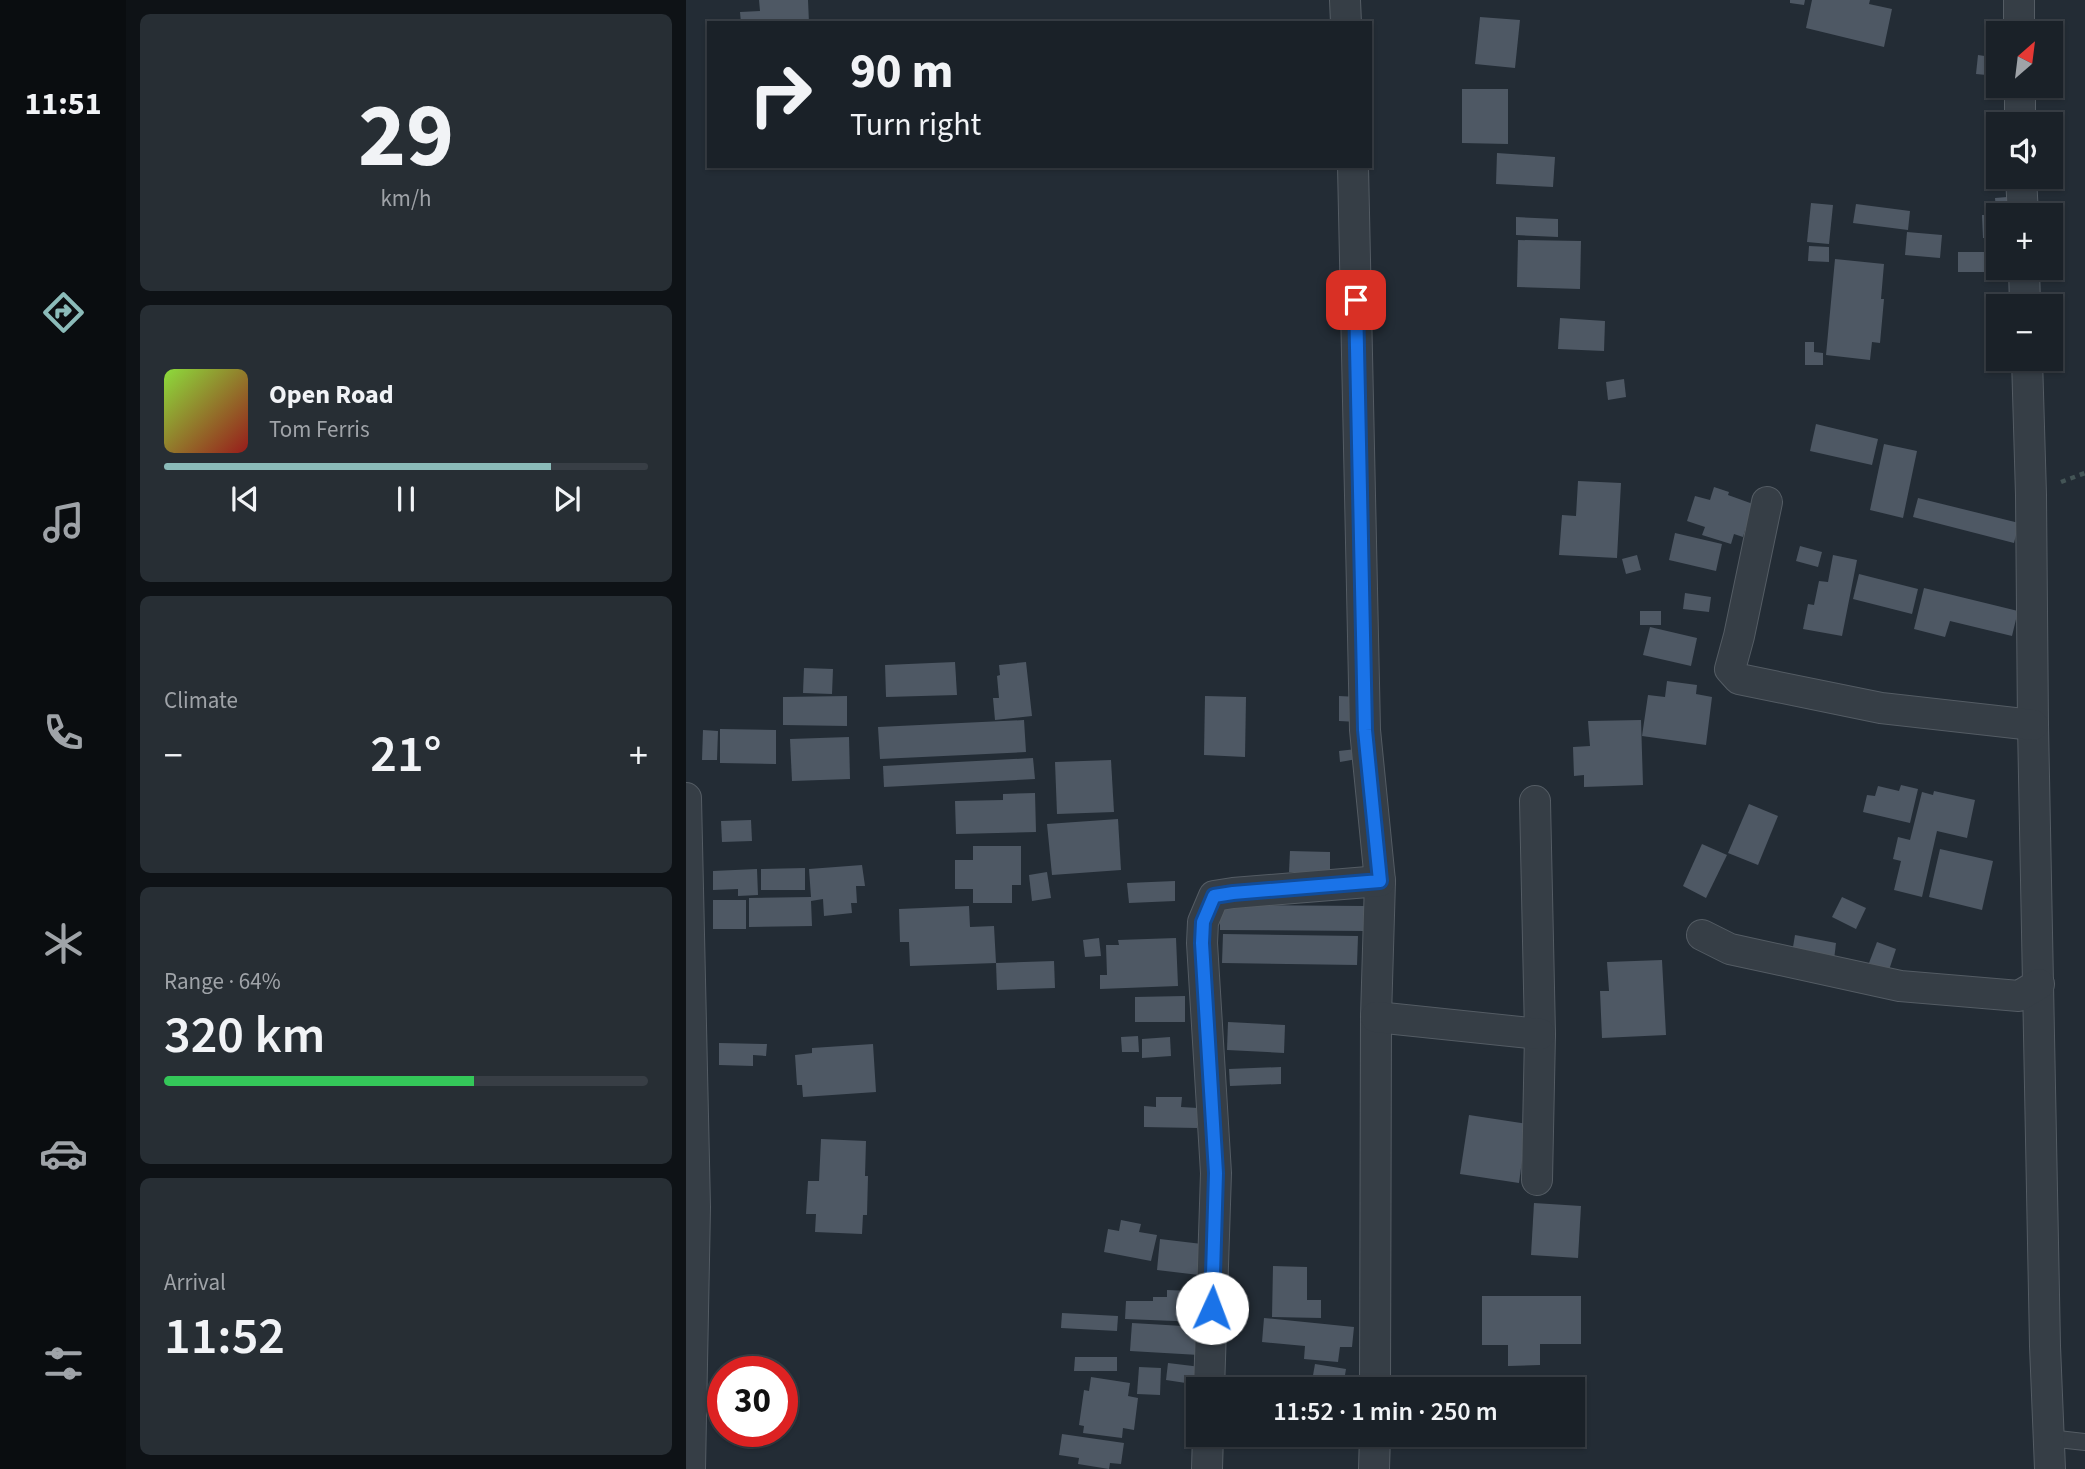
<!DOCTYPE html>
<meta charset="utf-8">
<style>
body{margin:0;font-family:"Source Sans 3",sans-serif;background:#272e34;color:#f1f3f6;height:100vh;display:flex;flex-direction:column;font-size:26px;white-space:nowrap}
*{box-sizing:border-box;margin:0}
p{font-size:23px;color:#9fa3a8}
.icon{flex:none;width:38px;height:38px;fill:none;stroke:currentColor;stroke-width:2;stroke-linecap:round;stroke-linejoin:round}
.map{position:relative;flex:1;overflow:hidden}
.sheet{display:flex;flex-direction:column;gap:14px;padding:14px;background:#0e1216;width:560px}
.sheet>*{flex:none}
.top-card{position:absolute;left:21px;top:21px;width:665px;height:147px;border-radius:0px;box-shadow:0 2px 5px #0004,0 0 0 2px #383e45;background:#1a2128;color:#f1f3f6;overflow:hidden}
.needle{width:46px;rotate:28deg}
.buttons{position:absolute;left:1300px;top:21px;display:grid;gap:14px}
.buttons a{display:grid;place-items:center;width:77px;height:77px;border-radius:0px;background:#1a2128;box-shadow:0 2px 5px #0004,0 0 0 2px #383e45;font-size:35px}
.speed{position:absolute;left:21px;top:1356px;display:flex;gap:14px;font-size:35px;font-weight:700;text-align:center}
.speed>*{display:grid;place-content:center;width:91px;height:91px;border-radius:50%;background:#1a2128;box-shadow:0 2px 5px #0004,0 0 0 2px #383e45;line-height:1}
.speed .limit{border:10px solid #d22;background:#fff;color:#111}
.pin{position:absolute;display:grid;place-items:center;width:60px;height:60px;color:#fff;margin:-30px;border-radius:14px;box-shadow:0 4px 10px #0006}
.me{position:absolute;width:77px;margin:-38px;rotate:2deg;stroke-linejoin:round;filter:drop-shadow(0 0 5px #0008)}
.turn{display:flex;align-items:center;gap:24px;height:147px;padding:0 28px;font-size:32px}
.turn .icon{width:91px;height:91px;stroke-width:2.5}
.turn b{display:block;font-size:49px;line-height:60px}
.big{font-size:52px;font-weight:600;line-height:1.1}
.sheet .card{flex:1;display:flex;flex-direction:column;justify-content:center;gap:10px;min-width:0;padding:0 24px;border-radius:10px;background:#272e34}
.sheet .dial{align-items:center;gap:0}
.dial b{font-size:91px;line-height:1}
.song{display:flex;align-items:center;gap:21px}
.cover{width:84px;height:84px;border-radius:10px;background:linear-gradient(135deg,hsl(90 70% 55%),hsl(0 70% 35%))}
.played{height:7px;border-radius:4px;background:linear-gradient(90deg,#8bbbb9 80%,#383e45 80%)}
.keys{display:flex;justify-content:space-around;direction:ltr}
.heat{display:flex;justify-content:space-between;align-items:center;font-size:38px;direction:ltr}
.charge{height:10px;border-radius:5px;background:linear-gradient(90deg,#34c759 64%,#383e45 0)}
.trip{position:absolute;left:500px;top:1377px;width:399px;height:70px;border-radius:0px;background:#1a2128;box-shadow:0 2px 5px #0004,0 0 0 2px #383e45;font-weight:600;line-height:70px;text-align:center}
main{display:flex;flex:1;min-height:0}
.menu{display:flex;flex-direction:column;width:126px;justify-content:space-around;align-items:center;background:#0a0d10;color:#9fa3a8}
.menu .icon{width:49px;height:49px}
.menu .selected{color:#8bbbb9}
.menu b{font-size:32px;color:#f1f3f6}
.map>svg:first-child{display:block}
.building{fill:#4e5864}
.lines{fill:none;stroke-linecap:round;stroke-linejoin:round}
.service-casing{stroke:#545c64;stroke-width:18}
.minor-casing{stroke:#545c64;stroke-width:32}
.path{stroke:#445556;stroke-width:4.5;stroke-dasharray:5 5;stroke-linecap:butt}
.service{stroke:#363e46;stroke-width:16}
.minor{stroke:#363e46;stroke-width:30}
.route-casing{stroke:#114b97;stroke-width:18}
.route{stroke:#1a73e8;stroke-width:12}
</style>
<main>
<nav class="menu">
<b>11:51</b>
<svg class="icon selected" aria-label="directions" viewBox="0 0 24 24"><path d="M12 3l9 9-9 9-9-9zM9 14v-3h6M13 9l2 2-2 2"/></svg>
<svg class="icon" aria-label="music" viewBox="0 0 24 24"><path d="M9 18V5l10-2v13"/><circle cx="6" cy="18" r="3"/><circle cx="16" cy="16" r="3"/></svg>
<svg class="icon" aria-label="phone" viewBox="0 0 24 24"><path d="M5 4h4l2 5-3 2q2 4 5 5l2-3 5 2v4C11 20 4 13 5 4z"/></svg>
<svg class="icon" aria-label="climate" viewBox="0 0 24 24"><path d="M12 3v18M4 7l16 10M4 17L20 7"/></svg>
<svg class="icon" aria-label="car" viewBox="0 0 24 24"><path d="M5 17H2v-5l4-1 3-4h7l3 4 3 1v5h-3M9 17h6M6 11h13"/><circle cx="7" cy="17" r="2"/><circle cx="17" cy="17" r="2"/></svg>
<svg class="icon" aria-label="filters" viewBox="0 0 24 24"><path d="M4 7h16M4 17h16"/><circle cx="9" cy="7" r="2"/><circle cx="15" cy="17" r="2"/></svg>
</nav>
<section class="sheet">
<div class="card dial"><b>29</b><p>km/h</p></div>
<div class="card">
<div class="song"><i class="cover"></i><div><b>Open Road</b><p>Tom Ferris</p></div></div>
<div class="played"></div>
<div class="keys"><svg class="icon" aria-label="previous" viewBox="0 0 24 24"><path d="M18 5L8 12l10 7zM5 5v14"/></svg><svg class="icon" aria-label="pause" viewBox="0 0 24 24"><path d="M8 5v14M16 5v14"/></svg><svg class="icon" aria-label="next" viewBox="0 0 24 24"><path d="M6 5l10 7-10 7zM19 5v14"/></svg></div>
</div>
<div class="card"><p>Climate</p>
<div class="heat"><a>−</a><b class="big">21°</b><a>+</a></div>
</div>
<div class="card"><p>Range · 64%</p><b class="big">320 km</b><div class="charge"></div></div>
<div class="card"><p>Arrival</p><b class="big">11:52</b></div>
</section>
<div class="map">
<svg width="1399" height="1469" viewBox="0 0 1399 1469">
<rect width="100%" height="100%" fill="#232c35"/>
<g class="building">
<path d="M73,0H122L123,23H55L54,12L74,11Z"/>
<path d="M1104,0H1119L1118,5L1104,3Z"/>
<path d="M1126,0H1184L1183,4L1206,9L1198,47L1120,28Z"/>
<path d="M794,17L834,20L829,68L789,64Z"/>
<path d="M1292,55L1312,58L1311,76L1290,74Z"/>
<path d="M776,89H822V144L776,143Z"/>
<path d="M811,153L869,157L867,187L810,184Z"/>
<path d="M1321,197L1322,208L1310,209L1309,198Z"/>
<path d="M1125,203L1147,205L1143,244L1121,242Z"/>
<path d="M1170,204L1224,211L1222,230L1167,223Z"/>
<path d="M1296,215H1312V238H1297Z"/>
<path d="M830,217L872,219V237L830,235Z"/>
<path d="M1221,232L1256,235L1254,258L1219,255Z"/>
<path d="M832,240L895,241L894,289L831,287Z"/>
<path d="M1123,246L1143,247V262L1122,261Z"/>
<path d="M1272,252H1312V268H1324V272H1272Z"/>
<path d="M1149,259L1198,264L1195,299H1198L1194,343L1186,342L1184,360L1140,355Z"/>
<path d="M874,318L919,321L918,351L872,349Z"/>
<path d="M1119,342H1128V352L1137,353V365H1119Z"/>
<path d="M938,379L940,397L922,400L920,382Z"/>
<path d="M1130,424L1192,439L1186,465L1124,451Z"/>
<path d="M1198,444L1231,451L1217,518L1184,510Z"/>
<path d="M892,481L935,483L931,558L873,555L876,515L890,516Z"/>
<path d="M1028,487L1043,492L1042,495L1067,504L1057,537L1048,534L1045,544L1016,535L1019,527L1001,521L1009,496L1024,500Z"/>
<path d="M1232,498L1333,523L1328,543L1227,517Z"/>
<path d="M989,533L1036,544L1030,571L983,560Z"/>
<path d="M1114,546L1136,552L1132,567L1110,561Z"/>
<path d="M951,555L955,570L940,574L936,559Z"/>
<path d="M1147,555L1171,560L1156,636L1117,629L1122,604L1128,605L1133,581L1142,582Z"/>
<path d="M1173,574L1232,589L1226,614L1167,599Z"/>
<path d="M1238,588L1332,611L1326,636L1264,621L1259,637L1228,629Z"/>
<path d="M999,593L1025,597L1023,612L997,609Z"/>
<rect x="954" y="611" width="21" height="14"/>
<path d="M964,627L1011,638L1005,666L957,655Z"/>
<path d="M269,662L271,695L200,697L199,665Z"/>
<path d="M340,662L346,716L309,720L307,698H313L311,676L314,675L313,665Z"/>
<path d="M118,668L147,669L146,694L117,693Z"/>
<path d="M981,681L1011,685L1010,694L1026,697L1020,745L956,736L962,695L979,697Z"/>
<path d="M161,696V726L97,725V697Z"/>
<path d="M519,696L560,697L559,757L518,755Z"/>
<path d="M653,696L672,697V722L653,721Z"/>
<path d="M338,720L340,752L194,759L192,727Z"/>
<path d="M955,720L957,785L898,787V775L888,776L887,747L904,746L902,721Z"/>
<path d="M34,729L90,730V764L34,763Z"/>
<path d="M17,730L32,731L31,760H16Z"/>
<path d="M163,737L164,779L106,781L104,739Z"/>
<path d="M670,749L671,759L654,762L653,751Z"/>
<path d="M347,758L349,779L198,787L197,766Z"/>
<path d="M425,760L428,812L371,814L369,762Z"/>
<path d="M1215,785L1232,789L1224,823L1177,812L1181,795L1189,796L1192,786L1213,791Z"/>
<path d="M1248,791L1289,800L1281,838L1251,831L1236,897L1208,890L1215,861L1207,859L1212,837L1224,840L1236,792L1247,795Z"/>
<path d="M349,793L350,832L270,834L269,801L317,800V794Z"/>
<path d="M1063,804L1092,816L1072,865L1042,853Z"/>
<path d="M432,819L435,870L366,875L361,824Z"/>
<path d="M65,820L66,841L36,842L35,821Z"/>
<path d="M1016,844L1041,855L1020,898L997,886Z"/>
<path d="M287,846H335V885H326V903H287V889H269V860H287Z"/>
<path d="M1254,849L1307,861L1296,910L1243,897Z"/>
<path d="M604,851L644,852V872H603Z"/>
<path d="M176,865L179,886H170L171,903H165L166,913L138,916L137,899L125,901L126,926L63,927V898L125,897L123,869Z"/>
<path d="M119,868V890H75V869Z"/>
<path d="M71,869L72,895L52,896V889L27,890V871Z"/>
<path d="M361,872L365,898L346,901L343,875Z"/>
<path d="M489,881V901L443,903L441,883Z"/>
<path d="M1156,897L1180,908L1170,929L1146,917Z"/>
<rect x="27" y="900" width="33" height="29"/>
<path d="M534,905L679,906V931L534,930Z"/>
<path d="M283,906L284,927L308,926L310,963L224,966L223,942H214L213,909Z"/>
<path d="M537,934L672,936L671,965L536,963Z"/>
<path d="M1109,935L1150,943L1148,960L1106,953Z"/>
<path d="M413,938L415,956L399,957L397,940Z"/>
<path d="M490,938L492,986L414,989V975H421L420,945H433L432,940Z"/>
<path d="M1191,942L1210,949L1203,970L1183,963Z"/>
<path d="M976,960L980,1035L916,1038L914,991H923L921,962Z"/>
<path d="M368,961L369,988L311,990L310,963Z"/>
<path d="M499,996V1022H449V997Z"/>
<path d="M542,1022L599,1025L598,1053L541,1050Z"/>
<path d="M452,1036L453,1052H436L435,1037Z"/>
<path d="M484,1037L485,1056L456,1058V1039Z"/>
<path d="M33,1043L81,1044L80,1056L67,1055V1066L33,1065Z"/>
<path d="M187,1044L190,1092L117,1097L116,1085H111L109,1055L126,1053V1048Z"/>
<path d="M595,1067V1084L544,1086L543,1069Z"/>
<path d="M470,1097H496L495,1107L512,1108L511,1128L458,1127V1106L470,1107Z"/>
<path d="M783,1115L841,1124L833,1183L774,1174Z"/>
<path d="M135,1139L180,1141L179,1176H182L181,1215H177L176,1234L129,1232L130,1214H120L122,1181H133Z"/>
<path d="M848,1203L895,1206L892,1258L845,1255Z"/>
<path d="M435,1220L455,1224L453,1232L471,1235L465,1261L418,1252L422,1229L433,1231Z"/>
<path d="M474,1239L516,1244L513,1275L471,1270Z"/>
<path d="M587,1266L621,1267V1300H635V1318L586,1317Z"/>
<path d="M481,1290L505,1291L504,1301H515L514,1322L439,1319L440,1301H467V1297H481Z"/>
<path d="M796,1296H895V1344H854V1365L822,1366V1345H796Z"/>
<path d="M376,1313L432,1316L431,1331L375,1328Z"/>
<path d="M578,1318L668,1327L666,1347H654L652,1362L618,1359L619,1346L576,1342Z"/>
<path d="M446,1323L514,1327L513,1355L444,1351Z"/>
<path d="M389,1357H431V1371H388Z"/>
<path d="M482,1363L515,1367L513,1385L480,1380Z"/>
<path d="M629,1364L660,1369L657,1387L626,1381Z"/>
<path d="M453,1367L475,1368L474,1395L451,1394Z"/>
<path d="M405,1377L444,1383L442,1396L452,1398L448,1430L437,1428L436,1438L397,1433L398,1426L393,1425L398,1390L403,1391Z"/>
<path d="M376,1434L438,1443L435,1464L424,1463L423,1469L392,1464L393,1458L373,1455Z"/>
</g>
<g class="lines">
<defs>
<path id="service" d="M1363,1438L1399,1442"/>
<g id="minor">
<path d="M659,0L660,23"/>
<path d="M1333,0V33"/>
<path d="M1334,86V124"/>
<path d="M667,166L679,730L694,881L690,1017L689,1390"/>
<path d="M1335,177L1337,215"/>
<path d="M1338,268L1339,306"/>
<path d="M1341,359L1345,495L1347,725L1359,1346L1364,1469"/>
<path d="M1081,502L1053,636L1044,669L1053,679L1195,708L1347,725"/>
<path d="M0,798L9,1207L4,1469"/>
<path d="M849,801L854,1034L851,1180"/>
<path d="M1016,935L1044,949L1214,986L1333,996L1353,984"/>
<path d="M690,1017L854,1034"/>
<path d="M523,1390L530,1173L516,943L517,922L528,896L547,893L694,881"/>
<path d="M521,1469L522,1435"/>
<path d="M688,1469L689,1435"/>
</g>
</defs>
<use href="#service" class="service-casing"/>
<use href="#minor" class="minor-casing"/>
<path class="path" d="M1375,482L1399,473"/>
<use href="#service" class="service"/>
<use href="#minor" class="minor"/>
</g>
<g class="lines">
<defs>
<path id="route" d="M526,1308L530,1173L516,943L517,922L528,896L547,893L694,881L679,730L670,300"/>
</defs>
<use href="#route" class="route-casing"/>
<use href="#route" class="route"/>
</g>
</svg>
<div class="buttons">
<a><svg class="needle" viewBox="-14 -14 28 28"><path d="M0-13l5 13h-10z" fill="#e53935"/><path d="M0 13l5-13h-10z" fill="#9fa3a8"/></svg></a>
<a><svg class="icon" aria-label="sound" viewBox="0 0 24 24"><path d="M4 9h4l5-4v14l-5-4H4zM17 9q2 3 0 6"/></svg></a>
<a>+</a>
<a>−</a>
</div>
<div class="speed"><div class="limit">30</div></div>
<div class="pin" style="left:670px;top:300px;background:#d93025"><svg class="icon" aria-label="arrive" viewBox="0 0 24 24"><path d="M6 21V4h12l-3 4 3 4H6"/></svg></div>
<svg class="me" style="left:526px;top:1308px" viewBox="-20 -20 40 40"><circle r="19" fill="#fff"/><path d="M0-13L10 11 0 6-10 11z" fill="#1a73e8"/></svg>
<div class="trip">11:52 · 1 min · 250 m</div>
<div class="top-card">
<div class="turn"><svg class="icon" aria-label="right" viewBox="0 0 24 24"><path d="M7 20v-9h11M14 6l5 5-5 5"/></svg><div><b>90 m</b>Turn right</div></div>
</div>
</div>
</main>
